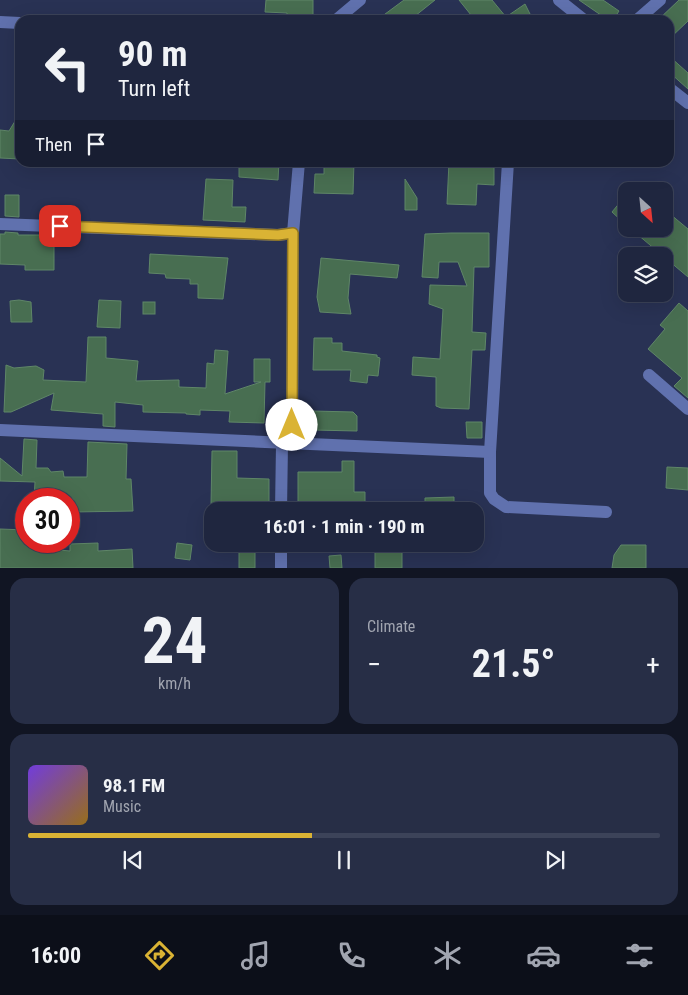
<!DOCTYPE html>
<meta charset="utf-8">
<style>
body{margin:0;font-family:"Roboto Condensed",sans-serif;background:#272e46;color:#f1f3f6;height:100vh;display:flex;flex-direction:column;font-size:19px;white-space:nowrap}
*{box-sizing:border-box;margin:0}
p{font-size:16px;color:#a1a5b0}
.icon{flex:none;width:28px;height:28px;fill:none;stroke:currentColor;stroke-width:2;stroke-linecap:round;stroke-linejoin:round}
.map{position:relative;height:568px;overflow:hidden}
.details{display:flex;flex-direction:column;gap:10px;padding:10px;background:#111523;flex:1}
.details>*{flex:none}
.guide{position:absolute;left:15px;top:15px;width:659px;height:152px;border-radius:15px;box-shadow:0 5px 20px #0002,0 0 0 1px #3c4359;background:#1f263f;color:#f1f3f6;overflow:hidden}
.needle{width:32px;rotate:153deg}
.fabs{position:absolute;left:618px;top:182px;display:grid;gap:10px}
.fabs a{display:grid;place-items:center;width:55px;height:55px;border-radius:10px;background:#1f263f;box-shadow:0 5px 20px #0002,0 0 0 1px #3c4359;font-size:25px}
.speed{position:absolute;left:15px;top:488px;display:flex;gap:10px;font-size:25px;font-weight:700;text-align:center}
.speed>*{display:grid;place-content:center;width:65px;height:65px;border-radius:50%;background:#1f263f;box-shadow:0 5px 20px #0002,0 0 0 1px #3c4359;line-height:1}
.speed .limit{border:8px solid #d22;background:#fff;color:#111}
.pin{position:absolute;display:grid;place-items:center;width:42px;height:42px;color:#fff;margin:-21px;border-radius:10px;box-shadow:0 2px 8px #0006}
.me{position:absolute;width:55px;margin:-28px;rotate:0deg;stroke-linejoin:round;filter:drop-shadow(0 0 4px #0008)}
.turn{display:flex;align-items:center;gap:18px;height:105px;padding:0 20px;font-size:22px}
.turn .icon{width:65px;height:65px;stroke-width:2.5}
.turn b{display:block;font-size:35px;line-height:42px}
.then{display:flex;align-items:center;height:48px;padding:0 20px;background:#0003;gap:10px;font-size:19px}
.big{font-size:38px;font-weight:700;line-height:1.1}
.details .tile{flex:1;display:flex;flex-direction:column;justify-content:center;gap:8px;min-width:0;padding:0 18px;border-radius:15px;background:#272e46}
.details .dial{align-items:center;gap:0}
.dial b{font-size:65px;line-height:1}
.song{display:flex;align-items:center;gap:15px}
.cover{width:60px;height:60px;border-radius:8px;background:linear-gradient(135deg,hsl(260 70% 55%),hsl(40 70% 35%))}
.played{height:5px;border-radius:2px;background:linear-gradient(90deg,#dab334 45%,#3c4359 45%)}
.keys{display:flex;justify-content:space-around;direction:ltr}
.heat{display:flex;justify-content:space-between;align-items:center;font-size:28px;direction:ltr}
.details .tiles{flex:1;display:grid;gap:10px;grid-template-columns:1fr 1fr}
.tile:last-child{grid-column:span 2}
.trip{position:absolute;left:204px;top:502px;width:280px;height:50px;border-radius:15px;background:#1f263f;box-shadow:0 5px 20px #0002,0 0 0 1px #3c4359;font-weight:700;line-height:50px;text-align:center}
.dock{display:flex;height:80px;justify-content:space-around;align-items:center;background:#0c0f19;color:#a1a5b0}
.dock .icon{width:35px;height:35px}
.dock .active{color:#dab334}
.dock b{font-size:22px;color:#f1f3f6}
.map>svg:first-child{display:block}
.building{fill:#486e51;stroke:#5f8668}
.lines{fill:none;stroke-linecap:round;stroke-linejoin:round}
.minor{stroke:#6071ae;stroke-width:12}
.route-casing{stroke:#8e7422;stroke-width:12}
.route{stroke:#dab334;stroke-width:9}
</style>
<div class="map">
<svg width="688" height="568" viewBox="0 0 688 568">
<rect width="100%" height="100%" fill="#293254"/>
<g class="building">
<path d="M266,0H313V15H287V13L265,12Z"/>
<path d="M404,0H435L410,20H377Z"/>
<path d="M459,0H492L506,17L525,4L533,20H475Z"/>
<path d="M579,0H603L619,11L613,20H608Z"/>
<path d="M679,0H688V21L669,39V20H658Z"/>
<path d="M669,56L688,73V89L669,72Z"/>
<path d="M20,113V159L0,158V130L9,131Z"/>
<path d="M239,162H279L278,180L239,177Z"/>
<path d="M324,162H354L353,194L314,193L315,174H324Z"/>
<path d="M449,162H486L491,163L494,167V185L477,184L476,205L447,204Z"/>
<path d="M206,179L233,180L232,207H246L245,222L203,220Z"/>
<path d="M405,179L417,198V210H405Z"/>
<path d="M5,195H19V217L5,216Z"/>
<path d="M626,195V225L612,212Z"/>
<path d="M664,209L688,229V277L631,229H664Z"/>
<path d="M5,232L18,233V235H54V270H25V265L0,264V234H5Z"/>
<path d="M451,233H489V267H474L472,332L486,333L485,350H472L469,409L441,408L436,406V377L412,375L413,357L440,359L443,309L429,304L430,285L467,286L458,262H439L438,278L422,277L425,234Z"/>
<path d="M150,254L228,258L223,299L198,298V284H190V279L166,278L165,274L149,273Z"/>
<path d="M321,258L399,265L397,278L350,274L348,298L351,314L320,312L317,297Z"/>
<path d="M19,300L31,302L32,322H11L10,301Z"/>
<path d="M99,300L121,301L120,328L97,327Z"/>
<rect x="143" y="302" width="12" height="12"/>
<path d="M679,303L688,311V398L674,386L682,378L648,349L665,329L660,325Z"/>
<path d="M88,337H106V358L138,361L136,381L179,380V387L206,388L207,363L214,364L215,350L228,351L225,394L261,382H254V359H270V382H265L264,423L229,422L230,411L200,410V415L186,414V413L143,412V405L115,402V427L103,426V414L51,410L54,393L11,412H4L6,365L14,368L36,366L44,370L43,380L86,382Z"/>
<path d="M314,338H332V343H342V351L377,355V357L380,358L378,376L368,375L367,383L350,381L351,370H313Z"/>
<path d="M313,411L353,412L357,416V431L313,430Z"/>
<path d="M466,422H482V438H467Z"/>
<path d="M24,439L37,440L36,468H48L51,472L63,471L64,477H87L88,442L127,444L126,479H131L133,511L73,512V499H34L35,482L0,481V458L22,476Z"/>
<path d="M212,451H237V478L269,479V511H239V506L211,505Z"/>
<path d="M342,461H354V492H365V511H298V472H342Z"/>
<path d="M667,467L688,468V490L666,488Z"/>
<path d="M454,497V511H425V498Z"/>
<path d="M0,529L26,530L28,547L70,551V544L98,543V551L132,549L133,568H0Z"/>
<path d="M177,543L192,545L190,560L175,558Z"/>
<path d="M621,545H646V568H612L614,555Z"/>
<path d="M402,548V568H375V549Z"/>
<rect x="239" y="549" width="16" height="19"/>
<path d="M341,555L342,568H330L329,556Z"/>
</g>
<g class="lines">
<g class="minor">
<path d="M559,0L584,20"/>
<path d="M336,20L360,0"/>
<path d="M637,20L660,0"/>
<path d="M0,22L20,23"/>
<path d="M669,88L688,103"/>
<path d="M508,162L490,452V493L494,499L506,507L606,512"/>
<path d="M0,224L278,235L293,233"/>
<path d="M649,375L688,409"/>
<path d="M0,430L490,452"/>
<path d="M292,445L293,233L299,162"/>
<path d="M281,511L282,444"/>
<path d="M281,568V544"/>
</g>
</g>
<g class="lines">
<defs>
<path id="route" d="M60,226L278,235L293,233L292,425"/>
</defs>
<use href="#route" class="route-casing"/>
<use href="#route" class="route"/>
</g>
</svg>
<div class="fabs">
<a><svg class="needle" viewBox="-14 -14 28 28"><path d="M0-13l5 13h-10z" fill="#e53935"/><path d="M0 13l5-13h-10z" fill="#a1a5b0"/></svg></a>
<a><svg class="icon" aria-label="layers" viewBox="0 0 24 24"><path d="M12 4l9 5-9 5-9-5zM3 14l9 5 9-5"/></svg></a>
</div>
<div class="speed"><div class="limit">30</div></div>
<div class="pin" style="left:60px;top:226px;background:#d93025"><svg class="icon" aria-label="arrive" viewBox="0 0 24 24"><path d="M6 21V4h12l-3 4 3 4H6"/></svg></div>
<svg class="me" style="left:292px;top:425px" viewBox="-20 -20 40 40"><circle r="19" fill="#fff"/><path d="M0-13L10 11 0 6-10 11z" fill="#dab334"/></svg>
<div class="trip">16:01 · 1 min · 190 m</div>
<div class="guide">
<div class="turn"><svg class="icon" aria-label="left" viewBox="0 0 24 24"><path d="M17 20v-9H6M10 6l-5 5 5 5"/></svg><div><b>90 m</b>Turn left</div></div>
<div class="then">Then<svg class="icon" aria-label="arrive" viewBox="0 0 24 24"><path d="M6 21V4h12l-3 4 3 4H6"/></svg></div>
</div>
</div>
<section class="details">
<div class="tiles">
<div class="tile dial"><b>24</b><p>km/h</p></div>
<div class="tile"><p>Climate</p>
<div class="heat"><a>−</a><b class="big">21.5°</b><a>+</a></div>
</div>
<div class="tile">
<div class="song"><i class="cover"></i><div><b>98.1 FM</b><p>Music</p></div></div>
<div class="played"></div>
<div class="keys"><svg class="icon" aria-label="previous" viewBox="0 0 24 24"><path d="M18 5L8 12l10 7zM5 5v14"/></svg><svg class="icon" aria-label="pause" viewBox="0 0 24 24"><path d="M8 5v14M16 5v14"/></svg><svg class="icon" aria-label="next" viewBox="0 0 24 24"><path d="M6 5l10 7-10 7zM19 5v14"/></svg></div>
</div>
</div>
</section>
<nav class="dock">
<b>16:00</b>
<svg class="icon active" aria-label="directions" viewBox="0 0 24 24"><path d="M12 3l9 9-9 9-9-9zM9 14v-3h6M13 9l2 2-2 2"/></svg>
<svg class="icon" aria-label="music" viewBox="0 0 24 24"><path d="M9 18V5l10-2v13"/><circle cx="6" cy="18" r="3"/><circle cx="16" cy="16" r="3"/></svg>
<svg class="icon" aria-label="phone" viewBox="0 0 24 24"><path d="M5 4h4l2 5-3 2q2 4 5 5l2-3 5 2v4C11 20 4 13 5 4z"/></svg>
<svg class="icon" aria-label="climate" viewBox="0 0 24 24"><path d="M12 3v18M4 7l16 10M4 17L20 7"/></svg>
<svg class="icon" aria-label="car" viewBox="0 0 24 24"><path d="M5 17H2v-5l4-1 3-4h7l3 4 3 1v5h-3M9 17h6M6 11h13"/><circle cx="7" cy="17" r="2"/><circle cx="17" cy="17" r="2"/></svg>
<svg class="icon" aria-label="filters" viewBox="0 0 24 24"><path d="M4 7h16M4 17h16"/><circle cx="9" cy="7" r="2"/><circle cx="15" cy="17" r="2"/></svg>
</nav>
